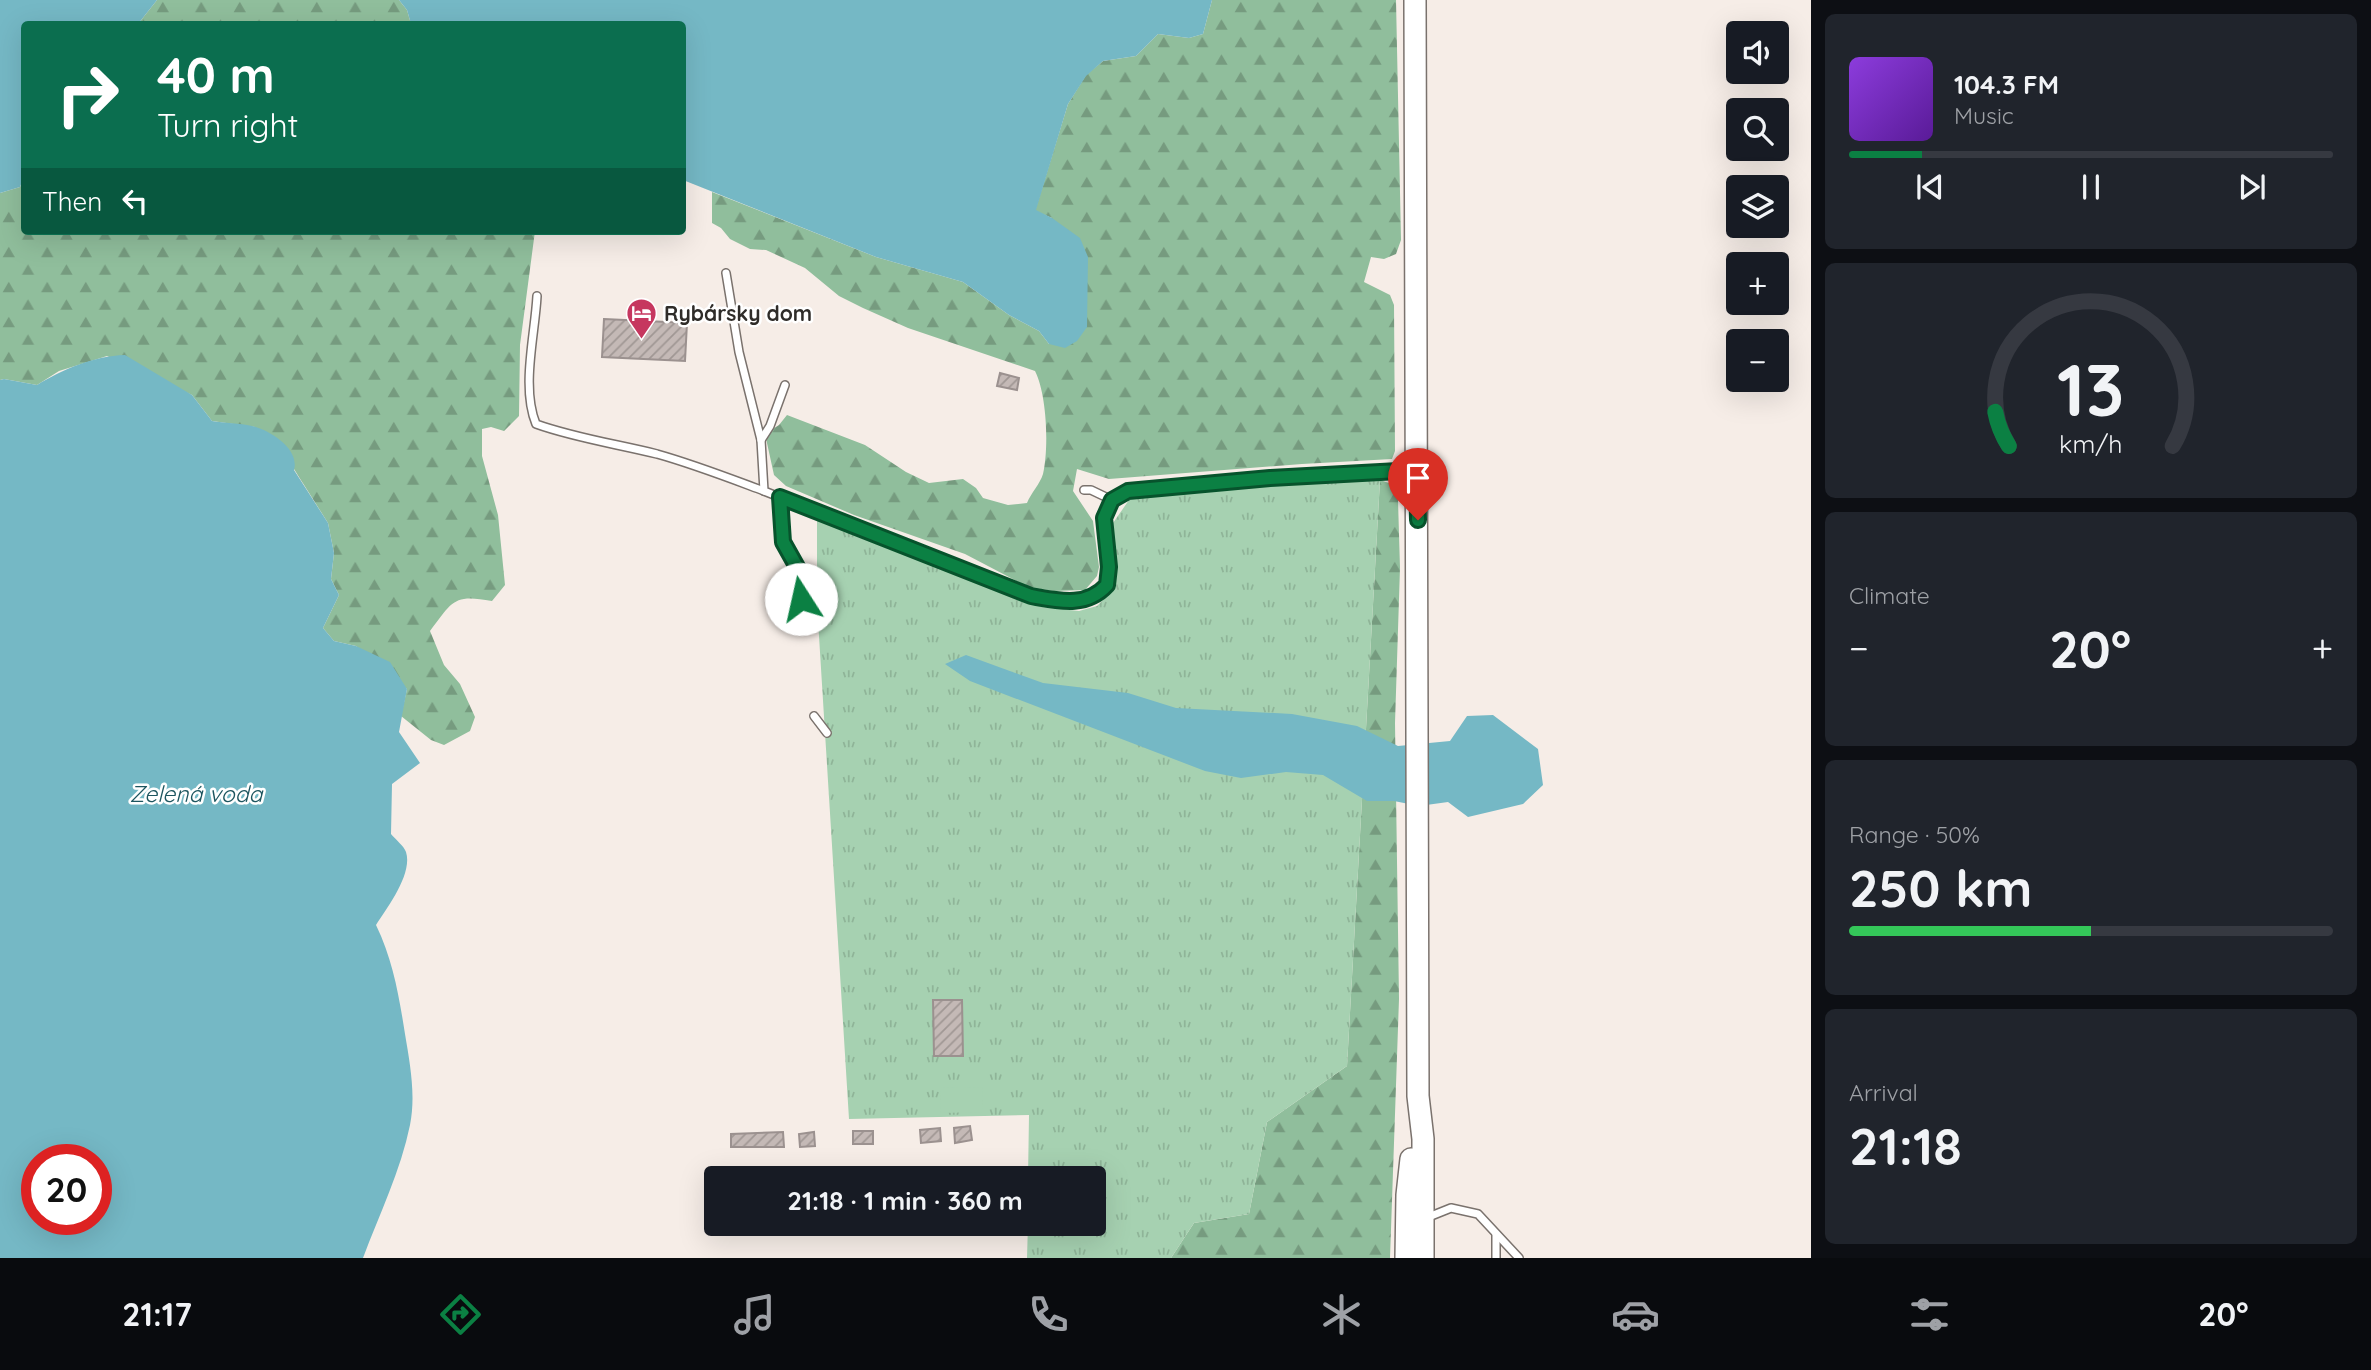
<!DOCTYPE html>
<meta charset="utf-8">
<style>
body{margin:0;font-family:Quicksand,sans-serif;background:#20242c;color:#f1f3f6;height:100vh;display:flex;flex-direction:column;font-size:26px;white-space:nowrap}
*{box-sizing:border-box;margin:0}
p{font-size:23px;color:#9ea1a6}
.icon{flex:none;width:38px;height:38px;fill:none;stroke:currentColor;stroke-width:2;stroke-linecap:round;stroke-linejoin:round}
.map{position:relative;flex:1;overflow:hidden}
.panel{display:flex;flex-direction:column;gap:14px;padding:14px;background:#0d0f14;width:560px}
.panel>*{flex:none}
.guide{position:absolute;left:21px;top:21px;width:665px;height:214px;border-radius:7px;box-shadow:0 7px 28px #0002;background:#0b6e4f;color:#fff;overflow:hidden}
.buttons{position:absolute;left:1726px;top:21px;display:grid;gap:14px}
.buttons a{display:grid;place-items:center;width:63px;height:63px;border-radius:7px;background:#171b24;box-shadow:0 7px 28px #0002;font-size:35px}
.speed{position:absolute;left:21px;top:1144px;display:flex;gap:14px;font-size:35px;font-weight:700;text-align:center}
.speed>*{display:grid;place-content:center;width:91px;height:91px;border-radius:50%;background:#171b24;box-shadow:0 7px 28px #0002;line-height:1}
.speed .limit{border:10px solid #d22;background:#fff;color:#111}
.pin{position:absolute;display:grid;place-items:center;width:60px;height:60px;color:#fff;margin:-72px -30px;border-radius:50% 50% 50% 0;rotate:-45deg;box-shadow:0 0 7px #0007}
.pin .icon{rotate:45deg}
.me{position:absolute;width:77px;margin:-38px;rotate:350deg;stroke-linejoin:round;filter:drop-shadow(0 0 5px #0008)}
.turn{display:flex;align-items:center;gap:24px;height:147px;padding:0 21px;font-size:32px}
.turn .icon{width:91px;height:91px;stroke-width:2.5}
.turn b{display:block;font-size:49px;line-height:60px}
.then{display:flex;align-items:center;height:66px;padding:0 21px;background:#0003;gap:14px;font-size:26px}
.big{font-size:52px;font-weight:700;line-height:1.1}
.panel .tile{flex:1;display:flex;flex-direction:column;justify-content:center;gap:10px;min-width:0;padding:0 24px;border-radius:10px;background:#20242c}
.panel .dial{align-items:center;gap:0}
.dial svg{height:182px;overflow:visible;fill:none;stroke:#363941;stroke-width:7;stroke-linecap:round;text-anchor:middle}
.dial text{fill:#f1f3f6;stroke:none}
.song{display:flex;align-items:center;gap:21px}
.cover{width:84px;height:84px;border-radius:10px;background:linear-gradient(135deg,hsl(270 70% 55%),hsl(270 70% 35%))}
.played{height:7px;border-radius:4px;background:linear-gradient(90deg,#0b8043 15%,#363941 15%)}
.keys{display:flex;justify-content:space-around;direction:ltr}
.heat{display:flex;justify-content:space-between;align-items:center;font-size:38px;direction:ltr}
.charge{height:10px;border-radius:5px;background:linear-gradient(90deg,#34c759 50%,#363941 0)}
.trip{position:absolute;left:704px;top:1166px;width:402px;height:70px;border-radius:7px;background:#171b24;box-shadow:0 7px 28px #0002;font-weight:700;line-height:70px;text-align:center}
.tab-bar{display:flex;height:112px;justify-content:space-around;align-items:center;background:#090b0e;color:#9ea1a6}
.tab-bar .icon{width:49px;height:49px}
.tab-bar .on{color:#0b8043}
.tab-bar b{font-size:32px;color:#f1f3f6}
main{display:flex;flex:1;min-height:0}
.map>svg:first-child{display:block}
.forest{fill:url(#forest-firs)}
.park{fill:url(#park-tufts)}
.pitch{fill:#a6d1b1}
.water{fill:#75b8c5;fill-rule:evenodd}
.building{fill:url(#building-hatch);stroke:#9b918f;stroke-width:2}
.lines{fill:none;stroke-linecap:round;stroke-linejoin:round}
.service-casing{stroke:#7a726d;stroke-width:10}
.secondary-casing{stroke:#7a726d;stroke-width:24}
.service{stroke:#fff;stroke-width:7}
.secondary{stroke:#fff;stroke-width:21}
.route-casing{stroke:#07532c;stroke-width:18}
.route{stroke:#0b8043;stroke-width:12}
.labels{text-anchor:middle;dominant-baseline:central;stroke-width:5;stroke-linejoin:round;paint-order:stroke}
.poi-label{font-size:21px;font-weight:bold;fill:#2f2c29;stroke:#fff;text-anchor:start}
.water-label{font-size:23px;font-style:italic;fill:#1c555f;stroke:#fff}
</style>
<main>
<div class="map">
<svg width="1811" height="1258" viewBox="0 0 1811 1258">
<defs>
<pattern id="forest-firs" width="22" height="20" patternUnits="userSpaceOnUse" patternTransform="scale(1.75)"><rect width="22" height="20" fill="#90be9c"/><path d="M5 1l3.5 6h-7zM16 11l3.5 6h-7z" fill="#769b7f"/></pattern>
<pattern id="park-tufts" width="24" height="20" patternUnits="userSpaceOnUse" patternTransform="scale(1.75)"><rect width="24" height="20" fill="#a6d1b1"/><path d="M3 7l-1-3M5 7V3M7 7l1-3M15 17l-1-3M17 17v-4M19 17l1-3" fill="none" stroke="#8fb498"/></pattern>
<pattern id="building-hatch" width="6" height="6" patternUnits="userSpaceOnUse" patternTransform="scale(1.75)"><rect width="6" height="6" fill="#c4b9b6"/><path d="M-1 1l2-2M0 6l6-6M5 7l2-2" fill="none" stroke="#a09794"/></pattern>
</defs>
<rect width="100%" height="100%" fill="#f6ede7"/>
<g class="forest">
<path d="M157,0H399L407,10L411,24H138Z"/>
<path d="M1212,0H1396L1401,240L1396,254L1384,259L1371,257L1364,282L1390,295L1394,305L1395,451L1392,459L1302,464L1109,479L1077,469L1073,491L1093,521L1099,567L1097,576L1085,590L1054,591L1028,587L965,554L854,515L786,486L774,475L765,434L779,425L787,415L865,445L906,472L929,483L963,479L976,488L983,498L1008,505L1027,503C1031,493 1040,484 1043,474C1049,448 1047,395 1035,371L908,328L863,308L839,296L805,268L766,250L750,249L730,239L721,228L712,223V192L876,257L963,282L1009,315L1039,331L1049,344L1052,218L1035,211L1068,104L1086,75L1103,61L1136,56L1158,34L1189,38L1203,34Z"/>
<path d="M24,177V231H535L520,345L519,416L504,431L491,427L482,429V456L498,515L505,585L492,601C453,594 453,601 430,631L444,665L460,684L475,717L470,731L444,745L431,740L401,716L407,689L356,646L334,641L323,628L339,595L331,579L334,553L328,523L294,469L255,427L212,421L192,395L107,356L59,371L37,385L4,379L0,380V193L20,187Z"/>
<path d="M1380,480L1395,485L1398,500L1400,568L1395,723L1399,999L1390,1258H1171L1194,1223L1249,1214L1267,1122L1347,1066Z"/>
</g>
<path class="park" d="M1380,480L1347,1066L1267,1122L1249,1214L1194,1223L1171,1258H1027L1028,1223H1094V1178H1028L1029,1115L849,1119L817,604V519L1042,607L1079,611L1097,606L1109,594L1117,575L1113,523L1129,500L1138,496L1226,487Z"/>
<path class="pitch" d="M982,1087L983,1112L941,1113L940,1088Z"/>
<g class="water">
<path d="M0,0H157L138,24H24V177L20,187L0,193Z"/>
<path d="M399,0H1212L1203,34L1189,38L1158,34L1136,56L1103,61L1086,76L1068,104L1036,210L1052,218L1080,238L1088,257L1087,327L1077,341L1065,348L1049,344L1039,331L1009,315L963,282L876,257L683,180L682,24H411L407,10Z"/>
<path d="M125,355L192,395L212,421C225,423 239,423 252,426C270,430 300,449 294,470L328,523L334,553L331,579L339,595L323,628L334,641L356,646L390,662L407,689L399,732L420,763L392,784L391,834C395,839 404,846 406,852C413,874 387,908 376,925C393,960 399,996 405,1034C410,1064 416,1095 410,1125C401,1170 379,1215 363,1258H0V380L4,379L37,385C63,369 94,356 125,355ZM37,1160H96V1220H37Z"/>
<path d="M966,655L1043,683L1128,693L1176,708L1292,714L1357,726L1398,746L1450,741L1467,716L1493,715L1538,749L1543,785L1523,804L1468,817L1448,802L1419,806L1394,801H1367L1323,775L1286,772L1241,778L1205,771L970,681L945,664Z"/>
</g>
<g class="building">
<path d="M604,319L687,323L685,361L602,357Z"/>
<path d="M1000,373L1019,378L1017,390L997,386Z"/>
<path d="M933,1000H962L963,1056H934Z"/>
<path d="M970,1126L972,1140L955,1143L954,1128Z"/>
<path d="M940,1128L941,1141L921,1143L920,1130Z"/>
<rect x="853" y="1131" width="20" height="13"/>
<path d="M783,1132L784,1147H731V1134Z"/>
<path d="M814,1132L815,1146L800,1147L799,1134Z"/>
</g>
<g class="lines">
<defs>
<g id="service">
<path d="M726,273L739,352L761,440L764,491L1031,596C1059,602 1085,607 1107,585L1109,567L1104,518L1112,500L1128,491L1270,478L1415,470"/>
<path d="M537,296C535,335 521,387 536,424C575,438 617,444 657,454C693,464 729,478 764,491"/>
<path d="M761,440L770,426L785,385"/>
<path d="M1084,490H1091L1112,500"/>
<path d="M780,497L783,542L797,567L801,599"/>
<path d="M814,716L827,733"/>
<path d="M1426,1218L1451,1208L1478,1214L1519,1258"/>
<path d="M1496,1235V1258"/>
</g>
<g id="secondary">
<path d="M1415,0L1418,1096L1423,1139V1258"/>
<path d="M1406,1258L1407,1195L1411,1159"/>
</g>
</defs>
<use href="#service" class="service-casing"/>
<use href="#secondary" class="secondary-casing"/>
<use href="#service" class="service"/>
<use href="#secondary" class="secondary"/>
</g>
<g class="lines">
<defs>
<path id="route" d="M801,599L797,567L783,542L780,497L1031,596C1059,601 1086,608 1107,585L1109,567L1104,518L1112,500L1128,491L1270,478L1417,470L1418,520"/>
</defs>
<use href="#route" class="route-casing"/>
<use href="#route" class="route"/>
</g>
<defs>
<symbol id="hotel-pin" viewBox="-11 -11 22 30"><path d="M0 17L-7.5 6A9.5 9.5 0 1 1 7.5 6Z" fill="#c6375f" stroke="#fff"/><path d="M-6-4.5h1.5V1H6V5H4.5V3h-9V5H-6ZM-4 0a1.8 1.8 0 1 1 3.6 0ZM.5 0V-2.5h3Q6-2.5 6 0Z" fill="#fff"/></symbol>
</defs>
<g fill-rule="evenodd">
<use href="#hotel-pin" x="624" y="296" width="35" height="47"/>
</g>
<g class="labels">
<g class="poi-label">
<text x="664" y="313">Rybársky dom</text>
</g>
<g class="water-label">
<text x="196" y="793">Zelená voda</text>
</g>
</g>
</svg>
<div class="buttons">
<a><svg class="icon" aria-label="sound" viewBox="0 0 24 24"><path d="M4 9h4l5-4v14l-5-4H4zM17 9q2 3 0 6"/></svg></a>
<a><svg class="icon" aria-label="search" viewBox="0 0 24 24"><circle cx="10" cy="10" r="6"/><path d="M15 15l6 6"/></svg></a>
<a><svg class="icon" aria-label="layers" viewBox="0 0 24 24"><path d="M12 4l9 5-9 5-9-5zM3 14l9 5 9-5"/></svg></a>
<a>+</a>
<a>−</a>
</div>
<div class="speed"><div class="limit">20</div></div>
<div class="pin" style="left:1418px;top:520px;background:#d93025"><svg class="icon" aria-label="arrive" viewBox="0 0 24 24"><path d="M6 21V4h12l-3 4 3 4H6"/></svg></div>
<svg class="me" style="left:801px;top:599px" viewBox="-20 -20 40 40"><circle r="19" fill="#fff"/><path d="M0-13L10 11 0 6-10 11z" fill="#0b8043"/></svg>
<div class="trip">21:18 · 1 min · 360 m</div>
<div class="guide">
<div class="turn"><svg class="icon" aria-label="right" viewBox="0 0 24 24"><path d="M7 20v-9h11M14 6l5 5-5 5"/></svg><div><b>40 m</b>Turn right</div></div>
<div class="then">Then<svg class="icon" aria-label="left" viewBox="0 0 24 24"><path d="M17 20v-9H6M10 6l-5 5 5 5"/></svg></div>
</div>
</div>
<section class="panel">
<div class="tile">
<div class="song"><i class="cover"></i><div><b>104.3 FM</b><p>Music</p></div></div>
<div class="played"></div>
<div class="keys"><svg class="icon" aria-label="previous" viewBox="0 0 24 24"><path d="M18 5L8 12l10 7zM5 5v14"/></svg><svg class="icon" aria-label="pause" viewBox="0 0 24 24"><path d="M8 5v14M16 5v14"/></svg><svg class="icon" aria-label="next" viewBox="0 0 24 24"><path d="M6 5l10 7-10 7zM19 5v14"/></svg></div>
</div>
<div class="tile dial"><svg viewBox="0 0 100 80">
<path d="M14 69A42 42 0 1 1 86 69"/>
<path d="M14 69A42 42 0 0 1 8 54" stroke="#0b8043"/>
<text x="50" y="56" font-size="32" font-weight="700">13</text>
<text x="50" y="72" font-size="11">km/h</text>
</svg></div>
<div class="tile"><p>Climate</p>
<div class="heat"><a>−</a><b class="big">20°</b><a>+</a></div>
</div>
<div class="tile"><p>Range · 50%</p><b class="big">250 km</b><div class="charge"></div></div>
<div class="tile"><p>Arrival</p><b class="big">21:18</b></div>
</section>
</main>
<nav class="tab-bar">
<b>21:17</b>
<svg class="icon on" aria-label="directions" viewBox="0 0 24 24"><path d="M12 3l9 9-9 9-9-9zM9 14v-3h6M13 9l2 2-2 2"/></svg>
<svg class="icon" aria-label="music" viewBox="0 0 24 24"><path d="M9 18V5l10-2v13"/><circle cx="6" cy="18" r="3"/><circle cx="16" cy="16" r="3"/></svg>
<svg class="icon" aria-label="phone" viewBox="0 0 24 24"><path d="M5 4h4l2 5-3 2q2 4 5 5l2-3 5 2v4C11 20 4 13 5 4z"/></svg>
<svg class="icon" aria-label="climate" viewBox="0 0 24 24"><path d="M12 3v18M4 7l16 10M4 17L20 7"/></svg>
<svg class="icon" aria-label="car" viewBox="0 0 24 24"><path d="M5 17H2v-5l4-1 3-4h7l3 4 3 1v5h-3M9 17h6M6 11h13"/><circle cx="7" cy="17" r="2"/><circle cx="17" cy="17" r="2"/></svg>
<svg class="icon" aria-label="filters" viewBox="0 0 24 24"><path d="M4 7h16M4 17h16"/><circle cx="9" cy="7" r="2"/><circle cx="15" cy="17" r="2"/></svg>
<b>20°</b>
</nav>
